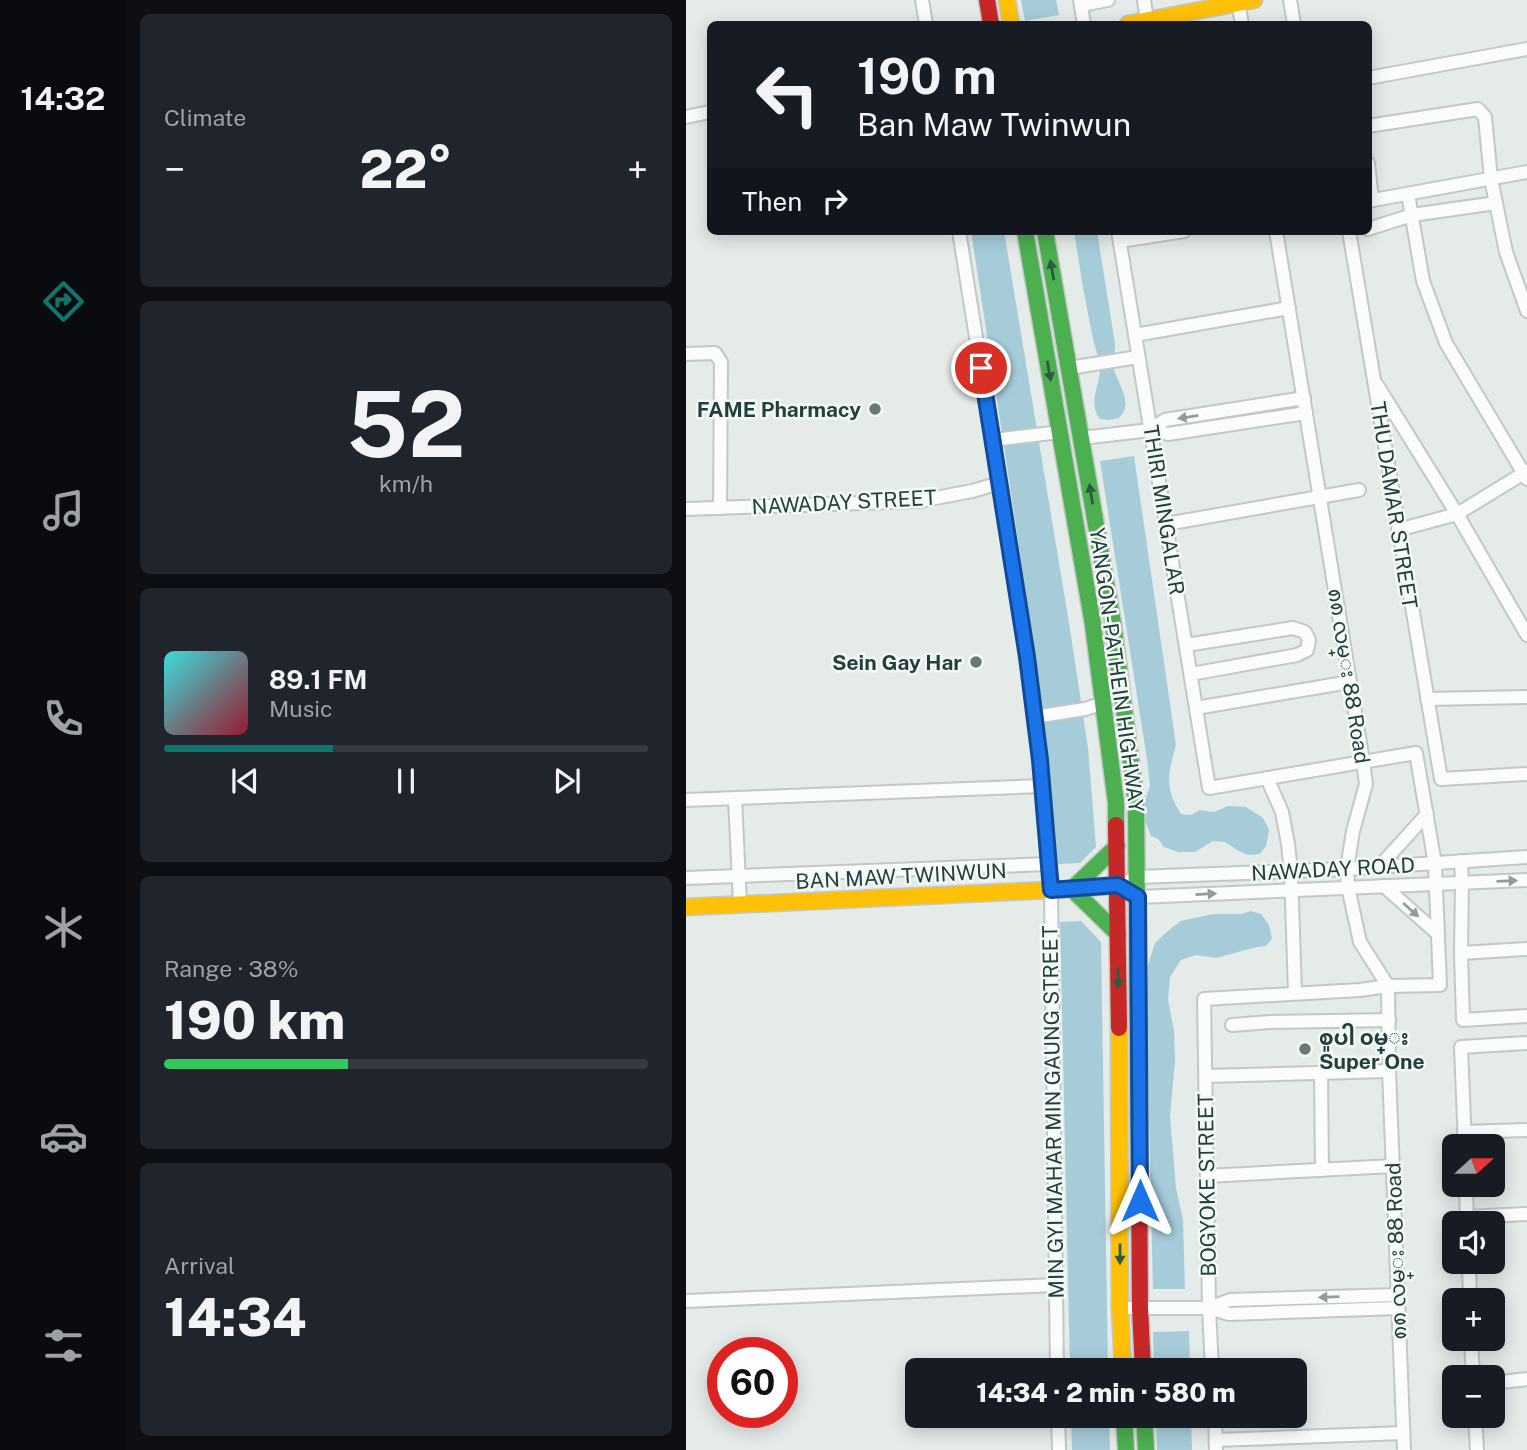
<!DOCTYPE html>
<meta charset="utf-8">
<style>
body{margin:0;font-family:"Public Sans","Noto Sans Myanmar",sans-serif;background:#20242c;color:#f1f3f6;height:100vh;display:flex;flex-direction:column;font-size:26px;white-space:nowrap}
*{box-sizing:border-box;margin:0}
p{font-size:23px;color:#9ea1a6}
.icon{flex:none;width:38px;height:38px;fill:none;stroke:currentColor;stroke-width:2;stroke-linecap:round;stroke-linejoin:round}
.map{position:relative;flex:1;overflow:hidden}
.panel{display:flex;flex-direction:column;gap:14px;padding:14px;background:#0d0f14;width:560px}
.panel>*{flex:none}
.guide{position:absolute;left:21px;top:21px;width:665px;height:214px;border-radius:10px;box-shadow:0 4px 18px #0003;background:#171b24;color:#f1f3f6;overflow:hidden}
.needle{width:46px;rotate:69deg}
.controls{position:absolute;left:756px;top:1134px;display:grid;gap:14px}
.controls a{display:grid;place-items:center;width:63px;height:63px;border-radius:10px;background:#171b24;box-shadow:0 4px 18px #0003;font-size:35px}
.speed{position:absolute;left:21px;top:1337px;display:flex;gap:14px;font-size:35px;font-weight:700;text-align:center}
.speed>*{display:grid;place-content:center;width:91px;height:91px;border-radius:50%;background:#171b24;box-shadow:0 4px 18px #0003;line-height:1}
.speed .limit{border:10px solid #d22;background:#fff;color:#111}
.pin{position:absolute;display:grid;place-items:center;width:60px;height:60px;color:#fff;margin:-30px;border:4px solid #fff;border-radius:50%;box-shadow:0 2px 7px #0007}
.me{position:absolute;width:77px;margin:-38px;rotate:0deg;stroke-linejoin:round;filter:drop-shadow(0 0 5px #0008)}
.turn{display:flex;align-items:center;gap:24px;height:147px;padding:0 35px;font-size:32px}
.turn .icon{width:91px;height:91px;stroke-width:2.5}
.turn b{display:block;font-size:49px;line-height:60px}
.then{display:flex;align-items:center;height:66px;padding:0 35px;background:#0003;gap:14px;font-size:26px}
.big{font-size:52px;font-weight:800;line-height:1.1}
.panel .card{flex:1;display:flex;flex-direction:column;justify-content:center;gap:10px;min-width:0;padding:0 24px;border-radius:10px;background:#20242c}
.panel .dial{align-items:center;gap:0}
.dial b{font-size:91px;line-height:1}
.song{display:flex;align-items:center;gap:21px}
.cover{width:84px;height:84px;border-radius:10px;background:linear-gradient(135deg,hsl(180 70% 55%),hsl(350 70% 35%))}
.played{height:7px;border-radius:4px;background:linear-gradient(90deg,#0f766e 35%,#363941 35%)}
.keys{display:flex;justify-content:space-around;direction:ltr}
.heat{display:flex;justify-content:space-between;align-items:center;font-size:38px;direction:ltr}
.charge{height:10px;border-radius:5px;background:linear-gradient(90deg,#34c759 38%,#363941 0)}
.trip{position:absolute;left:219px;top:1358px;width:402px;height:70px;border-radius:10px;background:#171b24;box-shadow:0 4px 18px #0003;font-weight:800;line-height:70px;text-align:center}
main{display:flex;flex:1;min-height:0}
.dock{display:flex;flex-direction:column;width:126px;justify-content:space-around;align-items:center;background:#090b0e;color:#9ea1a6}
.dock .icon{width:49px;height:49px}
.dock .current{color:#0f766e}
.dock b{font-size:32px;color:#f1f3f6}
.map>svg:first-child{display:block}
.water{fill:#a6ccd9}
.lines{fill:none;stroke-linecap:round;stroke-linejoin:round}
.street-casing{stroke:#c2c8c6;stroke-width:16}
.fast-casing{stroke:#c1c8c6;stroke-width:19}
.slow-casing{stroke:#c1c8c6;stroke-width:19}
.jam-casing{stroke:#c1c8c6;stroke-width:19}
.street{stroke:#fbfcfc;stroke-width:12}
.fast{stroke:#4caf50;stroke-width:16}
.slow{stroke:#ffc107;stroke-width:16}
.jam{stroke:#c62828;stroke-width:16}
.oneway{fill:#2c5b40}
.oneway2{fill:#8e9e9c}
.route-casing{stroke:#114b97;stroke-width:18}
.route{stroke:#1a73e8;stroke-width:12}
.poi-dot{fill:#667b78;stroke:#f4f9f7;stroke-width:2.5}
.labels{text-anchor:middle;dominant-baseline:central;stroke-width:5;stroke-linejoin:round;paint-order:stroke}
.poi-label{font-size:21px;font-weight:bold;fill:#223f3b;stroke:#f4f9f7;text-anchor:end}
.street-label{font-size:21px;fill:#223f3b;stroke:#f4f9f7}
</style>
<main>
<nav class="dock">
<b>14:32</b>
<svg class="icon current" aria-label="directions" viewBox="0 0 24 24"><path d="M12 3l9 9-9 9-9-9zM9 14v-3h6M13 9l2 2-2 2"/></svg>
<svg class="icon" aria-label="music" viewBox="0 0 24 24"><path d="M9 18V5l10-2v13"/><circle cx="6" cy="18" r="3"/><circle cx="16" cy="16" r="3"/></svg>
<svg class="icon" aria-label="phone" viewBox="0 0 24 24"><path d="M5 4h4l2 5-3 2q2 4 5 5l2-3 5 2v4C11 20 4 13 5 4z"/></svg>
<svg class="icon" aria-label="climate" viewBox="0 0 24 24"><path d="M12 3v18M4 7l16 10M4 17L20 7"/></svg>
<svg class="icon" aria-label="car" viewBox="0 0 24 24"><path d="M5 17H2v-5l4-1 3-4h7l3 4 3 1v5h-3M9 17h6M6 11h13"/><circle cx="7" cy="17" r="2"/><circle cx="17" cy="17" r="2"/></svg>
<svg class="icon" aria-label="filters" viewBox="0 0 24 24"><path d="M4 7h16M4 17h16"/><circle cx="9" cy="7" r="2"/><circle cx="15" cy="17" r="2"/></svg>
</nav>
<section class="panel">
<div class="card"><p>Climate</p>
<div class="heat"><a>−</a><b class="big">22°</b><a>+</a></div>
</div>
<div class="card dial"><b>52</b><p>km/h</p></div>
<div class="card">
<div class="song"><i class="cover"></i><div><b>89.1 FM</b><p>Music</p></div></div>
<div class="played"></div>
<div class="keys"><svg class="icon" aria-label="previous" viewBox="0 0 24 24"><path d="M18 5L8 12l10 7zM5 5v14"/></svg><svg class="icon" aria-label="pause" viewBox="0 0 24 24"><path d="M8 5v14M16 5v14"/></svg><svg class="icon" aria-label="next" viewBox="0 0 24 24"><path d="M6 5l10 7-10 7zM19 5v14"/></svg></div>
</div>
<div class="card"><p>Range · 38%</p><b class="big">190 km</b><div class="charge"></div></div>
<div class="card"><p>Arrival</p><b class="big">14:34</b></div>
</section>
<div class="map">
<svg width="841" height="1450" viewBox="0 0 841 1450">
<rect width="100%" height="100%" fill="#e5ebe9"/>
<g class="water">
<path d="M335,0H370L373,15L339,21Z"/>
<path d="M285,231H318L384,629L402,748L410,847L394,863L372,864C352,652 317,442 285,231Z"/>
<path d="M388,231H411L429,344C430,351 426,357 427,366C430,382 449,402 433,418L424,420L414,419C402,404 413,387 414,371C414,359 408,346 406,334C399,300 393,265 388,231Z"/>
<path d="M448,456L490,745C482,774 478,787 495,814L505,815L514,810L528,812L542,806L560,807L577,818L583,830L580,846L574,854L562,855L551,850L539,842L527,841L509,852H492L478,847L472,839L465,836L459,821V800L464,786L461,759L414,461Z"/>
<path d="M565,911L575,914L583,925L586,939L580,946L571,947L530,958L510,955L495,960L484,977L482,1000L488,1031L489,1061L484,1116L490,1188L497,1220L499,1289H467L460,990L462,965L469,943L483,930L495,921L508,918L528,914H555Z"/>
<path d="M395,921L415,942L422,1370H384L374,922Z"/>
<path d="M503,1331L504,1370H468L467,1332Z"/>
<path d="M385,1416H423L424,1450H386Z"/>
<path d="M470,1416H505L506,1450H471Z"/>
</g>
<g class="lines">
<defs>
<g id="street">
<path d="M236,0L240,24"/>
<path d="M394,0L398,24"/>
<path d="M458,0L461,21"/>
<path d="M604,0L608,24"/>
<path d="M552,2L556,24"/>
<path d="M395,5L422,0"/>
<path d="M682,78L841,49"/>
<path d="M0,117L24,112"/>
<path d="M682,126L792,109L799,117L805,179L820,252L841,311"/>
<path d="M682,163L686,200"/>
<path d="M722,194L737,281L760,343L841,479"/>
<path d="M682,201L841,172"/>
<path d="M682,229L726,215L810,203"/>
<path d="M273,231L337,631L354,760L365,890L371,1370"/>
<path d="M432,231L523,788L730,753L749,864L754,985L702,986L674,990L518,999L523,1308L526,1370"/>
<path d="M590,231L677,761L680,784L667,831L661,869L662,887L674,942L702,986L703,1071L718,1450"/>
<path d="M663,231L755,779L841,774"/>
<path d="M434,241L498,231"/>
<path d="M449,335L603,308"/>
<path d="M0,354L29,353L35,362L34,508"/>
<path d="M383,368L452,357"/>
<path d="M691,385L771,514L841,635"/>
<path d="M618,398L479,420L464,430L482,434L620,413"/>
<path d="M396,438L464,430"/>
<path d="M307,440L374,432"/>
<path d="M0,509L234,501L286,491L314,483"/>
<path d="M480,524L673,490"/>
<path d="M712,530L771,514L841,471"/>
<path d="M500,645L607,628L619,632L623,640L621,650L611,655L505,674"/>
<path d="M741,699L841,697"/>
<path d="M510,708L664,682"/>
<path d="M348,717L399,709L418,703"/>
<path d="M581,778L596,812L602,844L605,872L609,993"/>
<path d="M49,798L54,904"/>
<path d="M0,800L356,786"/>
<path d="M775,861L776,883L775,953L777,1020L841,1016"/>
<path d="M693,867L741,814"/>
<path d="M0,878L363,864"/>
<path d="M444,880L452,877L661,869L841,857"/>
<path d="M432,885L452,897L841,880"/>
<path d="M698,886L752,934"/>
<path d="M775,953L841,949"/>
<path d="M546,1025L584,1022L703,1020"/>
<path d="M635,1073L636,1170"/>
<path d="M520,1076L703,1071"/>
<path d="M778,1132L841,1130"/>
<path d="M779,1146L775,1047L841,1043"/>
<path d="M521,1176L707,1166"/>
<path d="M780,1185L781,1223"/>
<path d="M781,1217L841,1214"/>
<path d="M783,1262L784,1300"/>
<path d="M0,1301L369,1285"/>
<path d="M434,1308H523L543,1314L711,1308"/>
<path d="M523,1308L544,1300L711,1295"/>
<path d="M785,1339L787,1377"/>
<path d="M807,1383L841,1379"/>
<path d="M372,1416L373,1450"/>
<path d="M529,1416L530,1450"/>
<path d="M789,1416L791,1450"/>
<path d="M530,1440L717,1433"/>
</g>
<g id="fast">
<path d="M339,231L407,625L430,803V825"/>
<path d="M359,231L427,623L450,802L453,1161"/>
<path d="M431,846L386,889L432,934"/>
<path d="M438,1416L440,1450"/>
<path d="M458,1416L460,1450"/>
</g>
<g id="slow">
<path d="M321,0L325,24"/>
<path d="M442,24L568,0"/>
<path d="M0,907L386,889L432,885"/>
<path d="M433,1028L434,1308L437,1370"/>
</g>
<g id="jam">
<path d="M301,0L305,24"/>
<path d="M430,825L433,1028"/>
<path d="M453,1161L454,1308L457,1370"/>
</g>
</defs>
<use href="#street" class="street-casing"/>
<use href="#fast" class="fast-casing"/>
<use href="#slow" class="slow-casing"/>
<use href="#jam" class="jam-casing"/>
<use href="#street" class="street"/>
<use href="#fast" class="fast"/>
<use href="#slow" class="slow"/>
<use href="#jam" class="jam"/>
</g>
<defs><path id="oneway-solid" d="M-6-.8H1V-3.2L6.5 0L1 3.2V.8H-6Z" transform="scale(1.75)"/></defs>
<g class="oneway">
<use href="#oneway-solid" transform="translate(366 270) rotate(-100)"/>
<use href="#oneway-solid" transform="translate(363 371) rotate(80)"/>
<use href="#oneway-solid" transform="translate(405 494) rotate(-99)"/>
<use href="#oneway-solid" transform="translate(432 978) rotate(90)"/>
<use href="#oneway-solid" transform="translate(434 1254) rotate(90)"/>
</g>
<g class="oneway2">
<use href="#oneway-solid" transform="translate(502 417) rotate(171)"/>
<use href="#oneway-solid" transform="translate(821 881) rotate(-2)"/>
<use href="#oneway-solid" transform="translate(520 894) rotate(-3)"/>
<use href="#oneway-solid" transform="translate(725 910) rotate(42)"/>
<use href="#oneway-solid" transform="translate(643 1297) rotate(178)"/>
</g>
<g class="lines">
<defs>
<path id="route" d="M295,368L341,657L354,760L365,890L432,885L452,897L454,1201"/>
</defs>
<use href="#route" class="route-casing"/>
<use href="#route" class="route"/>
</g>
<g class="poi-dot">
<circle cx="189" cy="409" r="7"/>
<circle cx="290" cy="662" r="7"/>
<circle cx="619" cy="1049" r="7"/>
</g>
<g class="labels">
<g class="poi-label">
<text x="175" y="409">FAME Pharmacy</text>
<text x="276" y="662">Sein Gay Har</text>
<text x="633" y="1037" text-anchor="start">စူပါ ၀မ္း<tspan x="633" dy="24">Super One</tspan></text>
</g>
<g class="street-label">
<text transform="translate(158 502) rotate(-3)">NAWADAY STREET</text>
<text transform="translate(708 505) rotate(81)">THU DAMAR STREET</text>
<text transform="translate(478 510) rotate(81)">THIRI MINGALAR</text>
<text transform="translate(431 670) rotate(82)">YANGON-PATHEIN HIGHWAY</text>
<text transform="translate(663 676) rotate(81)">၈၈ လမ္း 88 Road</text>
<text transform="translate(647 869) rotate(-3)">NAWADAY ROAD</text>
<text transform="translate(215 876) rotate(-3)">BAN MAW TWINWUN</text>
<text transform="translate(367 1112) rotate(-91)">MIN GYI MAHAR MIN GAUNG STREET</text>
<text transform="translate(521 1185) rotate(-91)">BOGYOKE STREET</text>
<text transform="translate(710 1251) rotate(-92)">၈၈ လမ္း 88 Road</text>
</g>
</g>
</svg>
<div class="controls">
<a><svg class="needle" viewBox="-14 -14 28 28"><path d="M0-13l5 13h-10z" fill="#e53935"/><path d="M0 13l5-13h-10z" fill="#9ea1a6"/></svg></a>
<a><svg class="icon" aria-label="sound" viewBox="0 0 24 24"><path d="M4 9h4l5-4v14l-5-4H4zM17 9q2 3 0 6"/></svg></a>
<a>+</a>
<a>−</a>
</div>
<div class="speed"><div class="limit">60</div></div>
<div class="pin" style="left:295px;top:368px;background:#d93025"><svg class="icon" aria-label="arrive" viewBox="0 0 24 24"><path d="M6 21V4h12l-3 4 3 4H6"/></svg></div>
<svg class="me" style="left:454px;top:1201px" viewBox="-20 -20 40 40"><path d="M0-17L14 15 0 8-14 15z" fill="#1a73e8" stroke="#fff" stroke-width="4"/></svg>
<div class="trip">14:34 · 2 min · 580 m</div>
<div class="guide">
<div class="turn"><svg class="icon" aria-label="left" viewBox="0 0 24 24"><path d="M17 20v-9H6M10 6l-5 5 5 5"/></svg><div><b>190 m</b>Ban Maw Twinwun</div></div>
<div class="then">Then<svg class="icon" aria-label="right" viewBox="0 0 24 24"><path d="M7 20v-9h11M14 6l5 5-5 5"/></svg></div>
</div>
</div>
</main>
